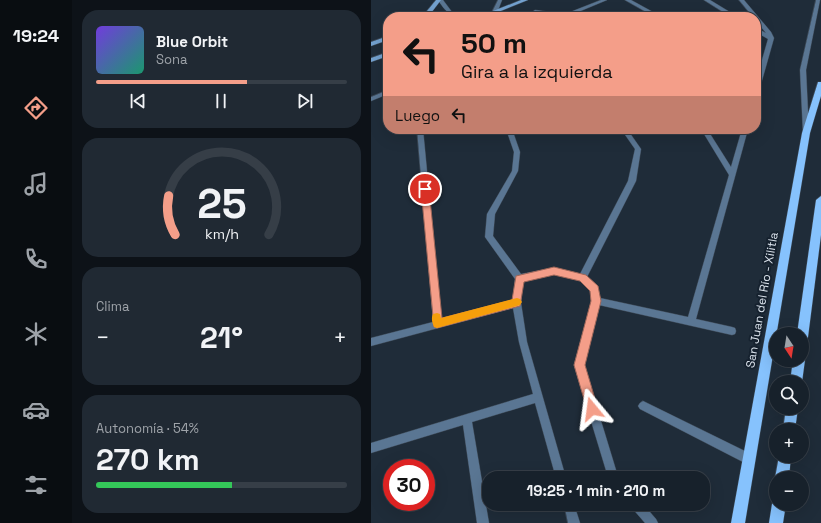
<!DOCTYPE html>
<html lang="es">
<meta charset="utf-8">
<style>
body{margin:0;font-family:"Space Grotesk",sans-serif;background:#202933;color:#f1f3f6;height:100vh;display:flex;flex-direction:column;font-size:15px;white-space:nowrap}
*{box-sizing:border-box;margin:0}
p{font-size:13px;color:#9ea3a9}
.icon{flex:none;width:22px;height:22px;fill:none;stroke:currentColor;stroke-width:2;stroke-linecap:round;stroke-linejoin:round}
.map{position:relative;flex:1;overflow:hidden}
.sheet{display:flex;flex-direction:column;gap:10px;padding:10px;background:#0d1218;width:299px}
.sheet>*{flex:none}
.top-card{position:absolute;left:12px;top:12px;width:378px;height:122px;border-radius:16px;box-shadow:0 4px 16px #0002,0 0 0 1px #363e47;background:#f49e89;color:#111;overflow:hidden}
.needle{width:26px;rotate:168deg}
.controls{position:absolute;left:398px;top:327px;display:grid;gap:8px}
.controls a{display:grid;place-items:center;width:40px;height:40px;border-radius:50%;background:#17212b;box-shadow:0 4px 16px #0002,0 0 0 1px #363e47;font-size:20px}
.speed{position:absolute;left:12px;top:459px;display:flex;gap:8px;font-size:20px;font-weight:700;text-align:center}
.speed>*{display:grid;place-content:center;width:52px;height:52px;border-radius:50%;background:#17212b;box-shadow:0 4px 16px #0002,0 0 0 1px #363e47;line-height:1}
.speed .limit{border:6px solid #d22;background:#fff;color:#111}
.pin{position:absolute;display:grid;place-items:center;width:34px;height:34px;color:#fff;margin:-17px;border:2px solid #fff;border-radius:50%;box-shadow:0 1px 4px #0007}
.me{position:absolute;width:44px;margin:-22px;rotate:344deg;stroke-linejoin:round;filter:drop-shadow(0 0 3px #0008)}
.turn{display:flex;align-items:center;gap:14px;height:84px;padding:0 12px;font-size:18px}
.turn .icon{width:52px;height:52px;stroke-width:2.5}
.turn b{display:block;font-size:28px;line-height:34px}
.then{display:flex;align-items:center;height:38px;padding:0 12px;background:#0003;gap:8px;font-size:15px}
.big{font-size:30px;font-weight:600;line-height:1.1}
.sheet .card{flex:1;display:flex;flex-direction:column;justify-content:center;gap:6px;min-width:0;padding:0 14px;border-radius:16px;background:#202933}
.sheet .dial{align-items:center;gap:0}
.dial svg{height:104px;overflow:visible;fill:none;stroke:#363e47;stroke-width:7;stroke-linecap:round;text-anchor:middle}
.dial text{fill:#f1f3f6;stroke:none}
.song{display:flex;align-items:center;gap:12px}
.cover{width:48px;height:48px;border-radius:6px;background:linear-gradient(135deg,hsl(260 70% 55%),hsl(160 70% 35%))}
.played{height:4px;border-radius:2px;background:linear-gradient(90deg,#f49e89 60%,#363e47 60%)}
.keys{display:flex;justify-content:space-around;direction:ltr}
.heat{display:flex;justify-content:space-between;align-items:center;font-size:22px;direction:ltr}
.charge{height:6px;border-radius:3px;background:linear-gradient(90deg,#34c759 54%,#363e47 0)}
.trip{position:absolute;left:111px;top:471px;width:228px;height:40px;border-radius:16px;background:#17212b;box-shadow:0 4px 16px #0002,0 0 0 1px #363e47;font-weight:600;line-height:40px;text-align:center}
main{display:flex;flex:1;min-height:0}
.tabs{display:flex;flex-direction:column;width:72px;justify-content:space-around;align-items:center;background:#090d11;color:#9ea3a9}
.tabs .icon{width:28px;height:28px}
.tabs .on{color:#f49e89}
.tabs b{font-size:18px;color:#f1f3f6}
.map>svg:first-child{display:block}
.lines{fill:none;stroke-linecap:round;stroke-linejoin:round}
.street-casing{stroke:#3d4956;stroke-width:1}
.secondary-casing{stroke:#3d4956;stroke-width:1}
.primary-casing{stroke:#3d4956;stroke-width:1}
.street{fill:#5a7693;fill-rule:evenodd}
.secondary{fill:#73a1cf;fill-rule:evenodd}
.primary{fill:#86c2fd;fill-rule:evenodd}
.route{fill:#f49e89;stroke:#9f6759}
.slow{fill:#f59e0b}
.labels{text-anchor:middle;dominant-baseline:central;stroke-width:4;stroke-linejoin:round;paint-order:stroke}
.street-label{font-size:12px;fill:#dce4ed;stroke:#16222f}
</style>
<main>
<nav class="tabs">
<b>19:24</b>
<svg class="icon on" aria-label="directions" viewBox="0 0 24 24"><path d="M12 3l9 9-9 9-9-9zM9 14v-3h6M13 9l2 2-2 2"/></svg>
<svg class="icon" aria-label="music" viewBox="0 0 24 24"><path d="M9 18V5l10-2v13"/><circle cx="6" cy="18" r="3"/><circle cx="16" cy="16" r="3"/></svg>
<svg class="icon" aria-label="phone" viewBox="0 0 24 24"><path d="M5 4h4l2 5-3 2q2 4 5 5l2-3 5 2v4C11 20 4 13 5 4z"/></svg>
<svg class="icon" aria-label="climate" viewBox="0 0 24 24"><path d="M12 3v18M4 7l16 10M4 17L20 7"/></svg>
<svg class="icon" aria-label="car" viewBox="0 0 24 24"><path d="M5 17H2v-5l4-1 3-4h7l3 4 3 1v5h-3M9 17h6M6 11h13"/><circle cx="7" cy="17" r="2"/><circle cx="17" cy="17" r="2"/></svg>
<svg class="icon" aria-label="filters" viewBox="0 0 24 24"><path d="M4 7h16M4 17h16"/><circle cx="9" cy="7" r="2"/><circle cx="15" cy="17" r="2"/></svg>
</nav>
<section class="sheet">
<div class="card">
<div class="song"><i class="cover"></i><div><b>Blue Orbit</b><p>Sona</p></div></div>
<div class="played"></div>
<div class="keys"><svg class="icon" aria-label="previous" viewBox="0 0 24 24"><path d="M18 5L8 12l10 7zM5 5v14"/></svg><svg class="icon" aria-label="pause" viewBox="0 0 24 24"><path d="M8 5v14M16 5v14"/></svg><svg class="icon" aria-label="next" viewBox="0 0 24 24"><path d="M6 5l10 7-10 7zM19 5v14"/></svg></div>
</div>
<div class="card dial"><svg viewBox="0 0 100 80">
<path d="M14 69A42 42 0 1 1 86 69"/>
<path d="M14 69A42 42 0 0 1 9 39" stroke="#f49e89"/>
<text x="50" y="56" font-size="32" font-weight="700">25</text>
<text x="50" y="72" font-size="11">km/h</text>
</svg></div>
<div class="card"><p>Clima</p>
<div class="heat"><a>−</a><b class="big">21°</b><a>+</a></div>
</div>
<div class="card"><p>Autonomía · 54%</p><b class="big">270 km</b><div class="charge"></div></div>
</section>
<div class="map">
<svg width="450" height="523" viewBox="0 0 450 523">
<rect width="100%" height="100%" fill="#1f2c39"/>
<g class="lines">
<defs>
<g id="street">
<path d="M67,0H72L81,12L99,17C80,17 77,15 67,0Z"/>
<path d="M127,0H131L126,13H122L121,12Z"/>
<path d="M230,0H236L200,15L204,17H190L164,14L161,12L164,10L194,14Z"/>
<path d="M254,0H260L291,17H284Z"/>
<path d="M333,0H339L367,17H360Z"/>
<path d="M368,0H373L400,32L403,38L388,91L385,93V81L397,39L385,32V28L395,33L385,21V17H382Z"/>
<path d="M445,0H449L435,70L438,133L435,135L432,133L429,70Z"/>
<path d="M17,90V94L0,101V97Z"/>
<path d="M46,129H52L70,319L142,300L144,279L114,237L116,214L141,171L143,152L135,129H141L149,152L147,171L124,214L122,236L150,274L183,268L209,274L257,181L264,149L250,129H256L270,149L265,181L216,277L226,286L229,298L317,317L358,175L330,129H336L360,167L371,129H377L325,319L361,327L364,328L365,331L364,334L361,335L228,305L213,365L245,470L250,478H238L237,477L203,365L221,301L219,291L209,281L183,274L152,281L150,303L156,342L195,478H185L164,403L101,422L118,523H106L92,425L0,453V443L162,394L148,342L142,308L0,346V338L62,322Z"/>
<path d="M272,401L382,455L383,459L382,463L378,464L374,463L269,409L267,406L269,403Z"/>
<path d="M193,504H203L209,523H197Z"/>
<path d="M260,504H272L285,519L287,523H274L261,508Z"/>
</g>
<g id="secondary">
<path d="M65,0H70L57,17H51Z"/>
<path d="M150,0H157L115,17H107Z"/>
<path d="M17,36V40L0,46V42Z"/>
<path d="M17,52V56L0,62V58Z"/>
</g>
<g id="primary">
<path d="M447,82H450V96L439,133L374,523H360L431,133Z"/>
<path d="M450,196V235L437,337L435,341L431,342V334H426L445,200Z"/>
<path d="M431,356L434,360L431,382H419L422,360H431Z"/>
<path d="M415,408H427L424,430H412Z"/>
<path d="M408,456H420L418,478H405V479L404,478Z"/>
<path d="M405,498V504H415L412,523H398L401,504Z"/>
</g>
</defs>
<use href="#street" class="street-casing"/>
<use href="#secondary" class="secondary-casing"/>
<use href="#primary" class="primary-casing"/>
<use href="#street" class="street"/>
<use href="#secondary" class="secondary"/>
<use href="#primary" class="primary"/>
</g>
<path class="route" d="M54,186L58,189L71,318L141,300L145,276L183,267L215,275L227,286L230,301L214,365L227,409L225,413L221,415L217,413L203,365L220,301L219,291L209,281L183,275L153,282L149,306L66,328L63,327L50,189Z"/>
<path class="slow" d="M146,298L149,299L151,302L149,305L146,306L66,328L63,327C61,322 60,318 62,314L66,313L69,314L70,318Z"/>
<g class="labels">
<g class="street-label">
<text transform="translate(391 300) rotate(-80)">San Juan del Río - Xilitla</text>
</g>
</g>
</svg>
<div class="controls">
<a><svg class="needle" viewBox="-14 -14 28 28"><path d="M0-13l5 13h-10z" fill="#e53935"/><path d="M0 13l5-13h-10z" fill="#9ea3a9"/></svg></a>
<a><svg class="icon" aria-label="search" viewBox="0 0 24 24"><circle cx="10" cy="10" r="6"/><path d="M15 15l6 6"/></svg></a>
<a>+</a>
<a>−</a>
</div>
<div class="speed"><div class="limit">30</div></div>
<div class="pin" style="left:54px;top:189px;background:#d93025"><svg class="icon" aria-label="arrive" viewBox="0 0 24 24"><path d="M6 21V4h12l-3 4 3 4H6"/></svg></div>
<svg class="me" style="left:221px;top:409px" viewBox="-20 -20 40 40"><path d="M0-17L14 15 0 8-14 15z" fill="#f49e89" stroke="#fff" stroke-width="4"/></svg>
<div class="trip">19:25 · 1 min · 210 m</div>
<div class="top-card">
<div class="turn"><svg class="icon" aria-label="left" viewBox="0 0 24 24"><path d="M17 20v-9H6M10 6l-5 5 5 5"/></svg><div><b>50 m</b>Gira a la izquierda</div></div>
<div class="then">Luego<svg class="icon" aria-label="left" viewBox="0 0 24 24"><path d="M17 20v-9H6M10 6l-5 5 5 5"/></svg></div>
</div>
</div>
</main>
